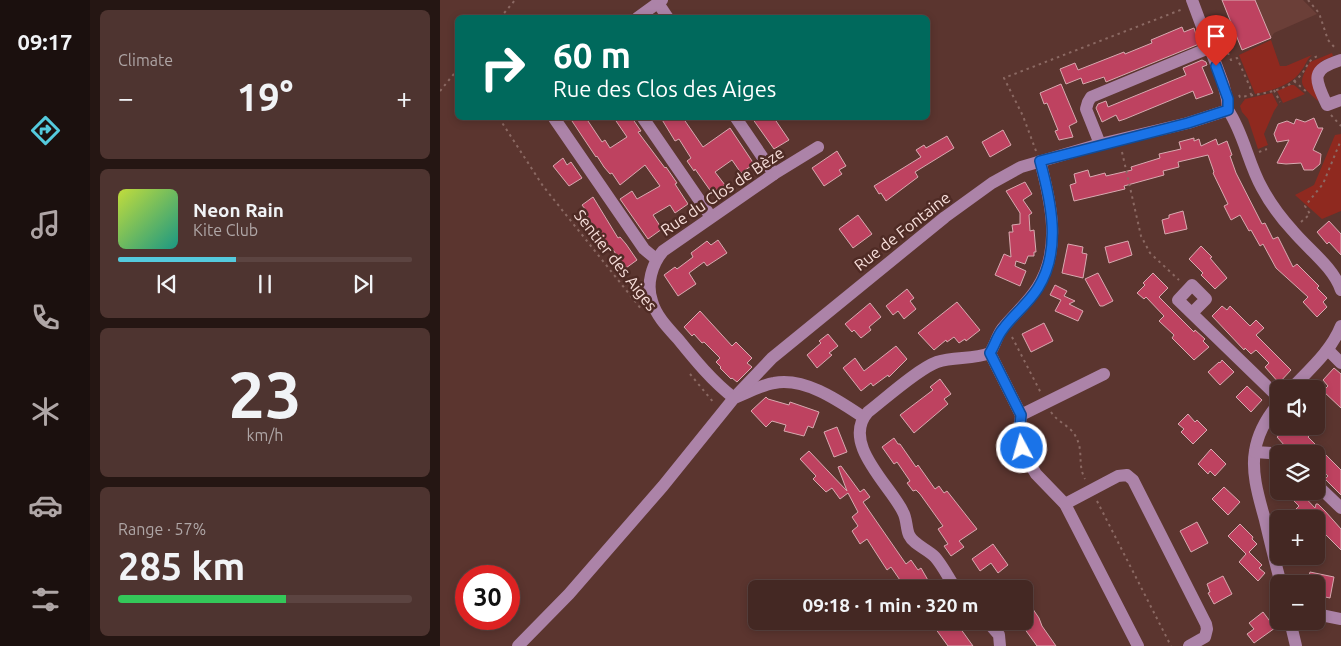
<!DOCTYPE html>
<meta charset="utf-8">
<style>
body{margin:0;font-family:Ubuntu,sans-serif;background:#4e3430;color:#f1f3f6;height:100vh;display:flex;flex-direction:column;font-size:19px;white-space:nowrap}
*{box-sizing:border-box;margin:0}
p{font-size:16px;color:#afa6a6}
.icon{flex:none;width:28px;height:28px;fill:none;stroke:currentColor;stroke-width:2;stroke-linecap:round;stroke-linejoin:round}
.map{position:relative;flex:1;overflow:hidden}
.side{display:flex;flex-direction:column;gap:10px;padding:10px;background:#251613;width:350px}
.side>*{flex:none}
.hud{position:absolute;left:15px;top:15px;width:475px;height:105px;border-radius:8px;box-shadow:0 2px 8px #0003,0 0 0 1px #5c4441;background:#00695c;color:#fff;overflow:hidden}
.tools{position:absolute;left:830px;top:380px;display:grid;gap:10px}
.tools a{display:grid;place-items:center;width:55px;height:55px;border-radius:8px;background:#442823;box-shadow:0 2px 8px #0003,0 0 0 1px #5c4441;font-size:25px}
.speed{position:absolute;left:15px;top:565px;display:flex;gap:10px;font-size:25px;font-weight:700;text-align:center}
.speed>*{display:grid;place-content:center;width:65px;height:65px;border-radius:50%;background:#442823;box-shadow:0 2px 8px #0003,0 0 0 1px #5c4441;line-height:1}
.speed .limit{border:8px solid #d22;background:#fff;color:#111}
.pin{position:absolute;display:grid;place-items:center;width:42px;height:42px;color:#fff;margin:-51px -21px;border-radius:50% 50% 50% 0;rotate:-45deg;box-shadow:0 0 5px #0007}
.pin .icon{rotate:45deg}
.me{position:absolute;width:55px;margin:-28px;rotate:354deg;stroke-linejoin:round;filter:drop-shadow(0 0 4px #0008)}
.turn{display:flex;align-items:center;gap:18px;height:105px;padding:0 15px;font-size:22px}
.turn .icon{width:65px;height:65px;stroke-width:2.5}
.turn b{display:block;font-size:35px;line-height:42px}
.big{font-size:38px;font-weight:700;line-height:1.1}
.side .widget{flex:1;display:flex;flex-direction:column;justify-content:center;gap:8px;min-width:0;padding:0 18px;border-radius:8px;background:#4e3430}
.side .dial{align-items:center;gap:0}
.dial b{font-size:65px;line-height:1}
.song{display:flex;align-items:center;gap:15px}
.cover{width:60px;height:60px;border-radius:8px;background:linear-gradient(135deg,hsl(70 70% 55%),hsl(170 70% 35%))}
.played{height:5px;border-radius:2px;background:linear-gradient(90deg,#54cadd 40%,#5c4441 40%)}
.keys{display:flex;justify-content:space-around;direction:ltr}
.heat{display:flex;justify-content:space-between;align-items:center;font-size:28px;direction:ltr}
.charge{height:8px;border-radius:4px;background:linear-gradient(90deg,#34c759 57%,#5c4441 0)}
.trip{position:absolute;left:308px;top:580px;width:285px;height:50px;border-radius:8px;background:#442823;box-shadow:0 2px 8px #0003,0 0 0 1px #5c4441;font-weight:700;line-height:50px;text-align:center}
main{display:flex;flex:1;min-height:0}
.tabs{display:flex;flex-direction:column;width:90px;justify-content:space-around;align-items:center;background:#1b100e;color:#afa6a6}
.tabs .icon{width:35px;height:35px}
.tabs .on{color:#54cadd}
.tabs b{font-size:22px;color:#f1f3f6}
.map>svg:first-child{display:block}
.built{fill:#6b3f38}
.green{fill:#8f291f}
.building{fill:#be4260;stroke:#d8a9b0}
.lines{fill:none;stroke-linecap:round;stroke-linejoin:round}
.path{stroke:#8b6963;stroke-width:2;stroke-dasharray:2.5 4;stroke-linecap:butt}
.minor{stroke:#ac83a8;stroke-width:12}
.route-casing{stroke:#114b97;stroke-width:12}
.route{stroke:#1a73e8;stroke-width:9}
.labels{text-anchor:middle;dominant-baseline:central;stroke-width:5;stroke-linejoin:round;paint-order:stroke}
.street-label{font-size:16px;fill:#f7deda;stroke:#4f2b25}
</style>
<main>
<nav class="tabs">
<b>09:17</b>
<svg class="icon on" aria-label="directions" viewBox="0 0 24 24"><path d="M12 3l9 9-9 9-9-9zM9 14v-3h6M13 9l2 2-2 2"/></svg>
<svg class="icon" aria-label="music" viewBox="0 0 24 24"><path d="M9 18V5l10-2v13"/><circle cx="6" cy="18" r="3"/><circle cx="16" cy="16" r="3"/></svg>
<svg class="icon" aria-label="phone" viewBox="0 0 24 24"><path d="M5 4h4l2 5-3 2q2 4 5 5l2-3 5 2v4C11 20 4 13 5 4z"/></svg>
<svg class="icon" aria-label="climate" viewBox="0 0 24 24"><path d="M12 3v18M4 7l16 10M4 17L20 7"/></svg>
<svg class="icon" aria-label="car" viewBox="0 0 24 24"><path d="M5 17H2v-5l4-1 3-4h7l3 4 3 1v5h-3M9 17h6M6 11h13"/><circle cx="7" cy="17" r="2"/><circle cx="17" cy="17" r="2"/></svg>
<svg class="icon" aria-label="filters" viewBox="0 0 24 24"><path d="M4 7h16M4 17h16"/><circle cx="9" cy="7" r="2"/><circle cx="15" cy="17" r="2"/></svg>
</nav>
<section class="side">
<div class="widget"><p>Climate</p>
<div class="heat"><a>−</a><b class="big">19°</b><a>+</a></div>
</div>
<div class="widget">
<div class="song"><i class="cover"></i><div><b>Neon Rain</b><p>Kite Club</p></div></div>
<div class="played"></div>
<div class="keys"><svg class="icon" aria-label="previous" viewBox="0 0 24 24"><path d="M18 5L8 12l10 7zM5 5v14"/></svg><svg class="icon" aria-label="pause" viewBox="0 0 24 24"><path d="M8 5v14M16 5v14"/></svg><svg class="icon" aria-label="next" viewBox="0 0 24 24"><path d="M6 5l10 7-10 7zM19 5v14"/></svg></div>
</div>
<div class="widget dial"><b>23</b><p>km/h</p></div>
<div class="widget"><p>Range · 57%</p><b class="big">285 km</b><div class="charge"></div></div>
</section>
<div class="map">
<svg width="901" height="646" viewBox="0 0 901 646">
<rect width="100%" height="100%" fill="#5b352f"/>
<path class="built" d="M783,0H863L877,14L834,33L831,38L802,50L783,3Z"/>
<g class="green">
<path d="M831,40L840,66H846L872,55C866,60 866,65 861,71C852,85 831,91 815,94L799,55Z"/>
<path d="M892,53L893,56L882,61L875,69L878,101C860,84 857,85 870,62Z"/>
<path d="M851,85H854L865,94L843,103L837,91Z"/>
<path d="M832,93L838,105L834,111L824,134L828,145L818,149L808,119L802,112L800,106L805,99Z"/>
<path d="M901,134V211L882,219L855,195L874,185L895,135Z"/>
</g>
<g class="building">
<path d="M782,0H815L831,38L802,50Z"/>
<path d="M742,27L744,32L754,28L759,44L666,82L664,77L643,84L641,78L626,84L620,69L635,63L638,70L684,52L685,54L712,43L711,40Z"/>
<path d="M762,60L766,62L767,65L762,67L773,93L756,99L753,91L685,119L679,121L676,115L662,122L656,108L658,104L666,101L668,107L746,75L743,68Z"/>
<path d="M621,84L637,122L629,126L633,137L619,140L615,131L618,130L607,103L604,104L600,93Z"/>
<path d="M130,118H146L162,142L165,140L170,148L187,137L174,118H192L201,131L198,132L225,168L226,167L237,183L235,184L248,204L235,213L230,205L213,215L222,229L208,239L180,199L192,191L197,199L220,186L205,165L180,185L172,173L170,174L164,167L157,156L156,157Z"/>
<path d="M221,118H243L263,147L290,128L314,164L301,173L292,160L275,172L285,185L272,193L255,169L254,171L247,161L251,158L239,139L235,141Z"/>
<path d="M312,118H334L349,140L334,149Z"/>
<path d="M874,118L878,128H883L873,150L881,154L880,164L873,170H864L861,163L846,164L837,163L849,140L837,142L834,134L838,124L847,121L854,124L856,119L865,122Z"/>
<path d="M563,130L571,145L550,157L542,142Z"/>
<path d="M507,136L514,148L475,172L478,177L446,201L441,193L439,194L434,186L481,157L476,150L484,145L486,148Z"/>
<path d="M754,138V141L759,139L761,146L776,139L778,145L787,141L792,155L790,156L796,173L822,224L825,223L833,239L838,237L853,267L857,264L879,286L877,288L887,298L883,302L887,307L877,317L863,302L868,297L836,268L823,244L820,246L811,230L809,231L800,215L791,220L784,206L788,204L773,173L774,172L768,155L738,162L739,167L723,171L724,175L684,186L685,189L634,201L630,185L636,183L634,174L648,170L650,177L665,173L666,176L692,170L691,167L720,158L719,154L741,149L739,142Z"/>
<path d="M397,151L406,166L399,170L402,174L384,186L372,168Z"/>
<path d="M123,158L127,165L131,162L142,178L129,186L113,166Z"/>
<path d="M585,182L592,194L583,200L592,213L589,215L590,231L594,230L596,252H594V256H588L585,264L576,261L575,266L586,271L580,286L555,275L564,254L571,257L569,232H573L572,225L580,224V213L566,191Z"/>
<path d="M153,197L178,238L180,237L186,244L197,260L186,268L171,247L168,250L146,214L148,213L142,205Z"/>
<path d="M743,211L747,229L725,234L722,220L729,218V215Z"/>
<path d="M418,215L432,234L413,248L399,229Z"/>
<path d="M889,221L901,234V255L889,242L887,244L877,232Z"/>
<path d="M278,240L287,253L267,266L264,262L249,273L256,284L238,296L224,275L235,267L237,269L253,257L251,253L267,241L271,245Z"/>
<path d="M688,241L692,255L669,263L665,247Z"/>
<path d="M628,244L643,247L642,253L647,254L643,278L622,273Z"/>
<path d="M761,246L772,257L770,258L787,278L775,289L761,275L763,273L749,259Z"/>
<path d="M658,273L673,301L663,306H660L645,279Z"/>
<path d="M713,273L728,288L719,297L754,332L755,330L765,339L763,341L769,347L754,360L732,338L734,335L719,321L724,316L706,297L704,299L697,293L705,285L703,283Z"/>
<path d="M615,285L627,291L624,296L635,301L629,304L643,311L638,321L615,311L621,300L610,295Z"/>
<path d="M467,289L474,298L470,301L476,309L464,319L458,311L453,315L446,306Z"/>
<path d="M517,302L540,330L526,341L525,339L519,343L514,337L507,342L506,340L494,350L478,333Z"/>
<path d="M430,303L441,317L429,327L431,330L421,338L414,330L412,332L405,324Z"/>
<path d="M782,306L787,310L790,306L810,326L816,320L824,328L816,335L851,370L839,383L825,367L829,363L816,350L811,354L805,348L804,350L772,316Z"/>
<path d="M260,311L292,346L296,342L312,358L307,363L312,367L297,382L292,378L291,379L280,368L281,367L276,362L280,358L264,342L262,343L254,334L252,336L244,327Z"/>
<path d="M604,323L613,341L591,352L582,334Z"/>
<path d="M388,334L398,346L389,353L392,355L377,368L367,355L381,343L379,341Z"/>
<path d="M456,346L467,359L449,377L448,375L433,386L431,383L421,391L403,368L415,358L424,371Z"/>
<path d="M782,360L794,372L780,385L768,372L779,362L780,363Z"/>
<path d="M894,368L901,374V408L883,391L888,386L883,380Z"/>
<path d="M500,379L511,394L504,399L508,404L474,433L460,415L493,390L490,387Z"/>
<path d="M807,386L822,400L811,412L796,397Z"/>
<path d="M326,397L328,399L349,405L350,402L379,412L373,428L368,426L364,436L344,431L346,425L332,421L326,427L311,411Z"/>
<path d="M748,414L755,422L757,420L767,430L753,444L741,432L744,429L738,424Z"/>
<path d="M837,426H863L871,434L868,437L901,470V495L885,479L888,476L876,465V454H853L850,448L845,446L837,437L843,432Z"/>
<path d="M397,427L407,452L394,457L384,432Z"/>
<path d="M454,438L458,444H460L476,467L478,465L495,489L499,486L504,493L507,491L537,529L519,541L524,547L511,556L504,546L508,544L498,529L503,526L480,494L476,490L473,491L467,483L470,481L457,462L454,464L442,447Z"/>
<path d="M771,449L786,464L775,476L770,471L768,474L758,464Z"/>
<path d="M369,451L407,491L398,467L401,466L420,492L424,489L430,497L423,502L466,564L471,560L478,570L481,568L493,589H453L462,583L451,567L447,570L427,539L420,544L412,531L418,526L412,517L418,512L408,493L400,499L392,488L386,492L373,479L376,476L360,459Z"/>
<path d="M784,487L800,502L788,515L772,499Z"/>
<path d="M844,491H859L875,508L876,504H878L885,511L901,529V550L876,525V519H846L859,506Z"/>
<path d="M757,522L768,543L751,552L740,531Z"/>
<path d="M800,524L813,537L812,539L817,544L809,552L822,565L819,568L825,573L818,581L799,562L806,554L788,536Z"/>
<path d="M553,544L568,565L558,573L551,563L540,571L532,559Z"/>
<path d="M870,572L894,577L890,598L876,595V584H867Z"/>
<path d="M783,576L792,594L774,604L768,593L770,592L767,584Z"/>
<path d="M584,596L599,618L602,626L616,646H597L579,621H584Z"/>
<path d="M823,612L835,628L814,643L807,634L814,629L809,623Z"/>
<path d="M504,621H515L533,646H508L495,628Z"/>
</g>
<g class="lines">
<g class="path">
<path d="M868,0L879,13L888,40L896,49"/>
<path d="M772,17L791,60L797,58L810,87L811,95"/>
<path d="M60,18L75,0"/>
<path d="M854,81L868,93"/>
<path d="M834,90L840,102"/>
<path d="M0,91L18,69"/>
<path d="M799,95L800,97C820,94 844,92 859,77C868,68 866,60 880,55"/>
<path d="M891,115L901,126"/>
<path d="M59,118L103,186L202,310"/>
<path d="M596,151L583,116L564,78L743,9"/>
<path d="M682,152L701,236L710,253L739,280"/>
<path d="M819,152L827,149"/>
<path d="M861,222L870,214L865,206L883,184L901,140"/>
<path d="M572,337L601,393"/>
<path d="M250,374L274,403"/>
<path d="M611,412C618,423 630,425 636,437C644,452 637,464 645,479"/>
<path d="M657,501L731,646"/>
</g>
<g class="minor">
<path d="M752,0L783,83L787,99L788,110"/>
<path d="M218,3L228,18"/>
<path d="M197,18L222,0"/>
<path d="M901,60C869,70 875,79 887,105L901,100"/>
<path d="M788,110C804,134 808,163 822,188C830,203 841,218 853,231C869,250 893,267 901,290"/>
<path d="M114,118L204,249L216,259"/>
<path d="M203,118L271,217"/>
<path d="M296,118L334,174"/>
<path d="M660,144L646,109L648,102L651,97L769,48"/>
<path d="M378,147L334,174L223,251C212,264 206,284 212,301C216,316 228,328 238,339C255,360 272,381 294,398C307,393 321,385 334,383C365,377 399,401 423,417"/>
<path d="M752,313L766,299L752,285L738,300L839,398"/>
<path d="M888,350L901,363"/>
<path d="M550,353L581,415L579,435L582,448L588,461L596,474L625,504L698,646"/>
<path d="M550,353C555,345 557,336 562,329C573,315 587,304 597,288C622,250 611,202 600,161"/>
<path d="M851,389C870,369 891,351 901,326"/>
<path d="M839,403C827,417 818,432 815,451C811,473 819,498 825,520C830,541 835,562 841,584"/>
<path d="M581,415L664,374"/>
<path d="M815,452L845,454"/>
<path d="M876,484L901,508"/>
<path d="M625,504L678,476L687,475L693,480L766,624L767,629L765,637L749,646"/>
<path d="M516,589C509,579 503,566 495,557C487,549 474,545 469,535C466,528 467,519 463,512C451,486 400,443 428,412C446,398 478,369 497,362C514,356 533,360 550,353"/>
<path d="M876,614L901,619"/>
<path d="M547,621L559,635L560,646"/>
<path d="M850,621L856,646"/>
<path d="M78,646L129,594L223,486L294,398L332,358L505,217L552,183L581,167L660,144L748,123L788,110"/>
</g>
</g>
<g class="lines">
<defs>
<path id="route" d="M582,448L579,435L581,415L550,353C555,345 557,336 563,329C573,315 588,304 598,288C622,250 611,201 600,161L748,123L788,110V99L776,66"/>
</defs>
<use href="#route" class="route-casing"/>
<use href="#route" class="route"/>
</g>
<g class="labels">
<g class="street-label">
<text transform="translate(282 191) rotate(-34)">Rue du Clos de Bèze</text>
<text transform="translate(462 231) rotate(-38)">Rue de Fontaine</text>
<text transform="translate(176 260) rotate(52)">Sentier des Aiges</text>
</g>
</g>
</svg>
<div class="tools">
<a><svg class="icon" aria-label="sound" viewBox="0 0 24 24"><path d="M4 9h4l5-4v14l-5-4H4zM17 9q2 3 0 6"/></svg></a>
<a><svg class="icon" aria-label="layers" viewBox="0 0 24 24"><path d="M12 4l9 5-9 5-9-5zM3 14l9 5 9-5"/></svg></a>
<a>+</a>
<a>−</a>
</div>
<div class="speed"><div class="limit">30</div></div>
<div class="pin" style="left:776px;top:66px;background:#d93025"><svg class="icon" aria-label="arrive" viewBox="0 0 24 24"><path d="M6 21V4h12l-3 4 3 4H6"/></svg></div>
<svg class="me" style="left:582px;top:448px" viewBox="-20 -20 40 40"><circle r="17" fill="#1a73e8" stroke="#fff" stroke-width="3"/><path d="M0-11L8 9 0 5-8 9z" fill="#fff"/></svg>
<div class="trip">09:18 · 1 min · 320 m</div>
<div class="hud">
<div class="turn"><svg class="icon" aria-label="right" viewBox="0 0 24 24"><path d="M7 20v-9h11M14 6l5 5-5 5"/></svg><div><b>60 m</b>Rue des Clos des Aiges</div></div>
</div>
</div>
</main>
